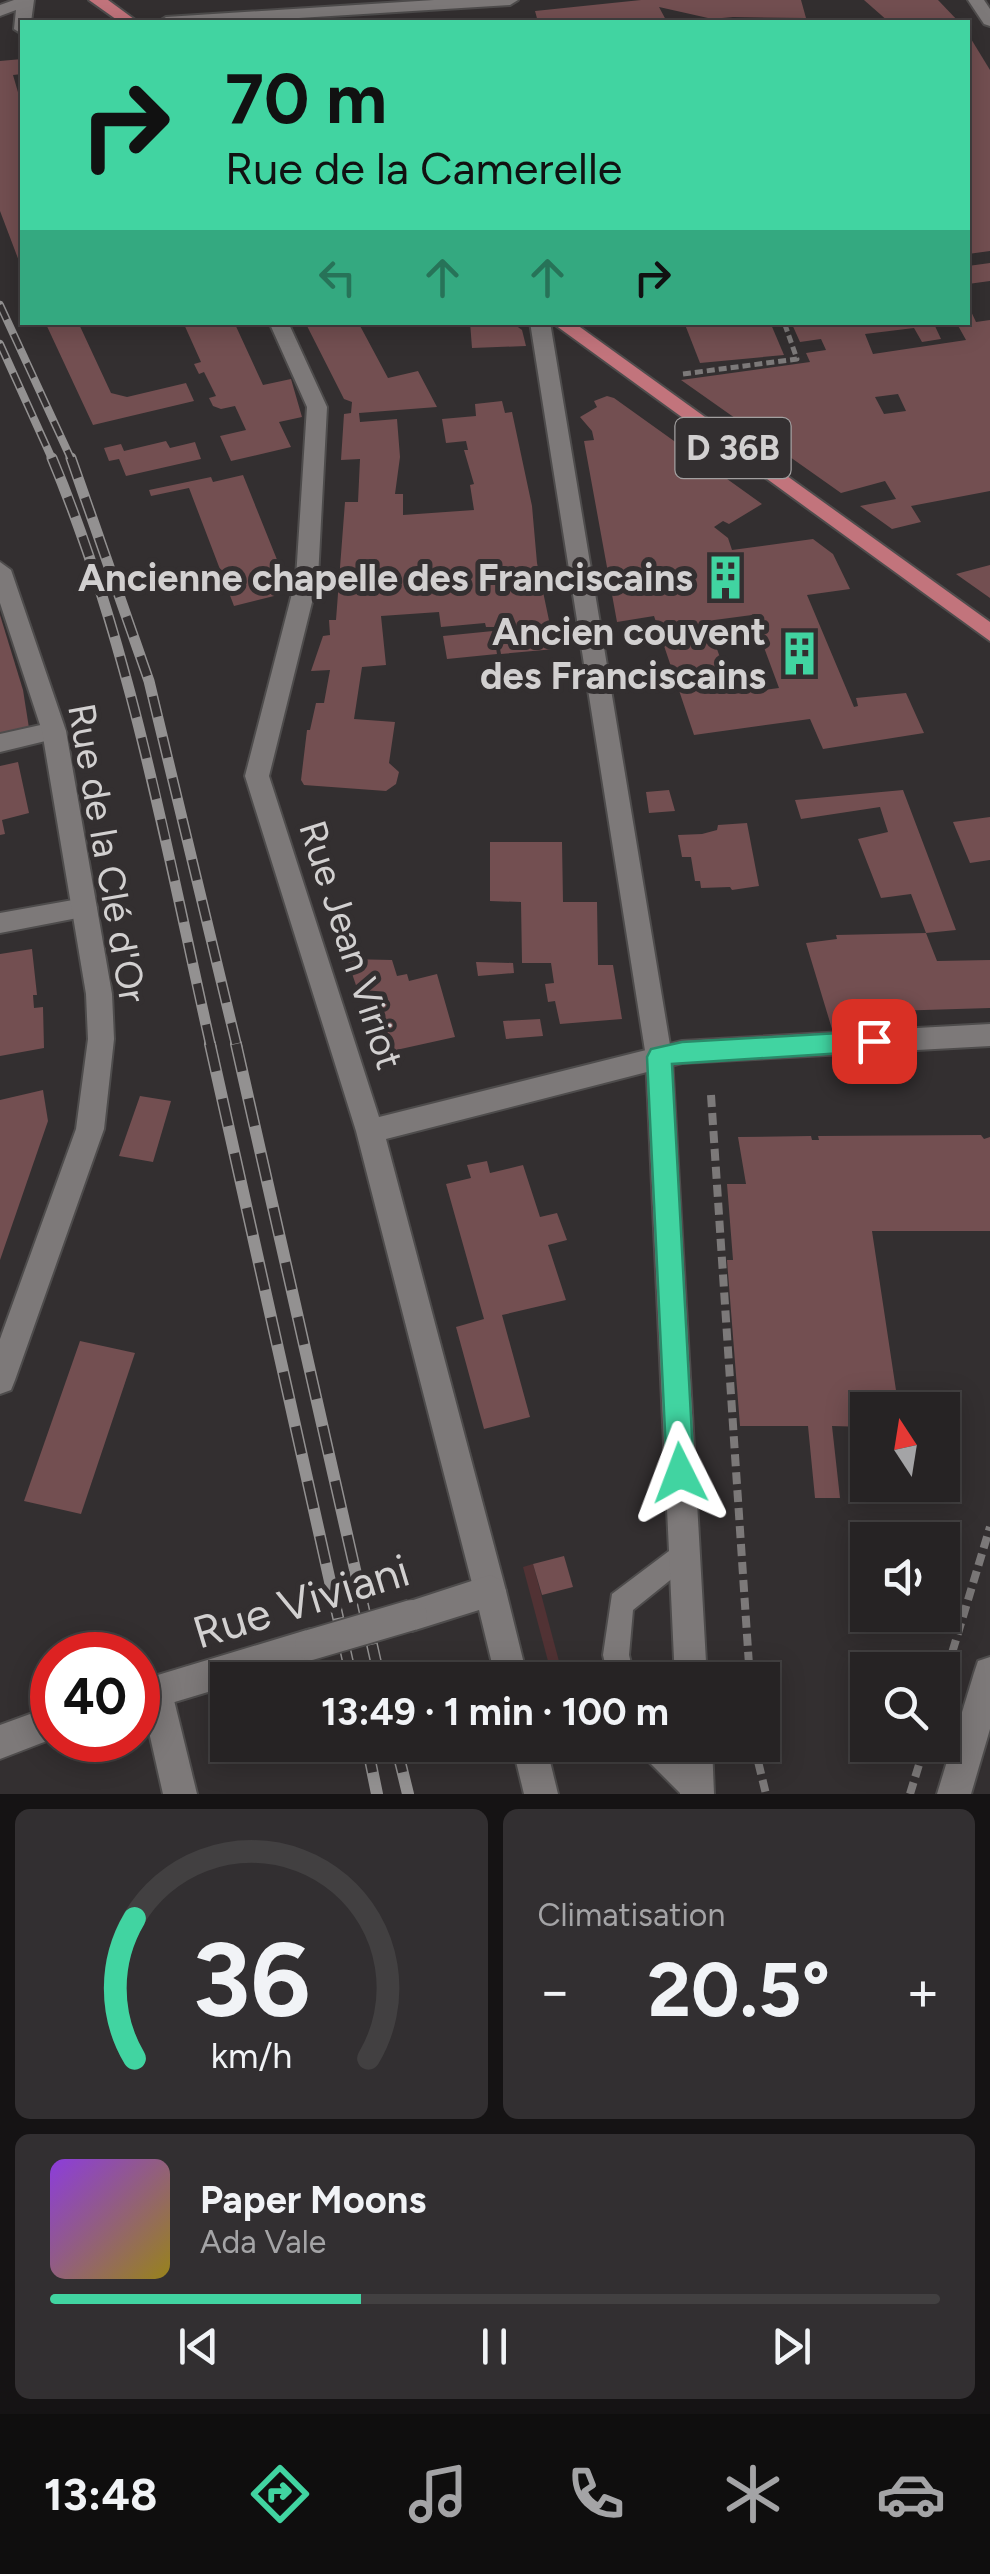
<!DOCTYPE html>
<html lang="fr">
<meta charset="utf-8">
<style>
body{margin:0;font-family:Figtree,sans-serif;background:#322f31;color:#f1f3f6;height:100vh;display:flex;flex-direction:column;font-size:38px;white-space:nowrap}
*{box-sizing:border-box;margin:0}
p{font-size:32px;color:#a4a4a6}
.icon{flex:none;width:55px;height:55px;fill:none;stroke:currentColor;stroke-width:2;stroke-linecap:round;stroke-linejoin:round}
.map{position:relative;height:1794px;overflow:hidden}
.details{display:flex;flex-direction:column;gap:15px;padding:15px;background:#151314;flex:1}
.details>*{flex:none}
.banner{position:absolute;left:20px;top:20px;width:950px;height:305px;border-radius:0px;box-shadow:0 5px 25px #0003,0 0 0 2px #424041;background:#41d4a1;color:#111;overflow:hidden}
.needle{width:65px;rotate:348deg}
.fabs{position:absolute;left:850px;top:1392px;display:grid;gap:20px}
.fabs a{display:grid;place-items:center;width:110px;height:110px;border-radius:0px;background:#262324;box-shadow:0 5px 25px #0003,0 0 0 2px #424041;font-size:50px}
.speed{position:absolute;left:30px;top:1632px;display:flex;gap:20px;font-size:50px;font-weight:700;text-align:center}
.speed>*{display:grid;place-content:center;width:130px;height:130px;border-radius:50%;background:#262324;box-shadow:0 5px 25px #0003,0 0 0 2px #424041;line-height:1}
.speed .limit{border:15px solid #d22;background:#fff;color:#111}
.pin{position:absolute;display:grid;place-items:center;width:85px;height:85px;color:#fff;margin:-42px;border-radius:20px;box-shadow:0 5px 15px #0006}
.me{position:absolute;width:110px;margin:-55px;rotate:357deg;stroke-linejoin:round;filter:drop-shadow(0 0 8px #0008)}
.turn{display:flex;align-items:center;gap:35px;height:210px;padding:0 40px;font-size:45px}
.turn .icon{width:130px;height:130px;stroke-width:2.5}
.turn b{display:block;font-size:70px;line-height:85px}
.lanes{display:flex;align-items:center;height:95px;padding:0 40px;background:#0003;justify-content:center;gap:50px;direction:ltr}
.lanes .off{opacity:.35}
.big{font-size:75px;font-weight:700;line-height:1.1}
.details .card{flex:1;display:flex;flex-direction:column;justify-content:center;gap:15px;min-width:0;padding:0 35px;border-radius:15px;background:#322f31}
.details .dial{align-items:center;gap:0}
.dial svg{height:260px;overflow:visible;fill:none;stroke:#424041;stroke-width:7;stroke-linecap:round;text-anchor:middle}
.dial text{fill:#f1f3f6;stroke:none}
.song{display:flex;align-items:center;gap:30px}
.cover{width:120px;height:120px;border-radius:15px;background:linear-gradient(135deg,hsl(270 70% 55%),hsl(50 70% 35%))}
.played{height:10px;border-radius:5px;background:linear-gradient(90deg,#41d4a1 35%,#424041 35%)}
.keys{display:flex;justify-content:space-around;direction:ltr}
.heat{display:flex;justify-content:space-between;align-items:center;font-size:55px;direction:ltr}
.details .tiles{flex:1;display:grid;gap:15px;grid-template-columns:1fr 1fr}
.card:last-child{grid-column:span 2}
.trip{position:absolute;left:210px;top:1662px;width:570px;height:100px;border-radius:0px;background:#262324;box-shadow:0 5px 25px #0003,0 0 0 2px #424041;font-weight:700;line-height:100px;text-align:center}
.dock{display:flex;height:160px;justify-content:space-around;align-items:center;background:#0f0e0e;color:#a4a4a6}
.dock .icon{width:70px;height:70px}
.dock .active{color:#41d4a1}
.dock b{font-size:45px;color:#f1f3f6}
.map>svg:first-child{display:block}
.green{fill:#513234}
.building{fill:#734f51;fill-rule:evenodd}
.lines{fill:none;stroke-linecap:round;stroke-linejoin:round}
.service-casing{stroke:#4e4c4c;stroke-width:4}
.minor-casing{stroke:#4e4c4c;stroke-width:4}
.tertiary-casing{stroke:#4e4c4c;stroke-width:4}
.secondary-casing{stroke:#4e4c4c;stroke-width:4}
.primary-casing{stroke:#4e4c4c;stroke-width:4}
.path-far1{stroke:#7c7979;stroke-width:5;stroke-dasharray:8 4;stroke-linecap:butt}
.path{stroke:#7c7979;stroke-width:8;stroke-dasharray:12 6;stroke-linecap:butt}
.service{fill:#7d7979;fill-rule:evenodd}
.minor{fill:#7d7979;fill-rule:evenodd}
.tertiary{fill:#7d7979;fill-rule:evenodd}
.secondary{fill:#7d7979;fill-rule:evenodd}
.primary{fill:#c2747c;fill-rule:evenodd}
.rail-far2-casing{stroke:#939191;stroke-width:8}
.rail-far1-casing{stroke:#939191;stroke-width:11}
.rail-casing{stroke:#939191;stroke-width:12}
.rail-far2{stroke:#332f30;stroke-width:5;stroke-dasharray:16;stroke-linecap:butt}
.rail-far1{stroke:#332f30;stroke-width:8;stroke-dasharray:21;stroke-linecap:butt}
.rail{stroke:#332f30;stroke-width:9;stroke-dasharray:28;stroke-linecap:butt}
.tertiary-bridge-casing{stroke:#4e4c4c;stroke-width:34;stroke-linecap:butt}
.tertiary-bridge{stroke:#7d7979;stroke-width:30}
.route{fill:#41d4a1;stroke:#2a8a69;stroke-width:2.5}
.labels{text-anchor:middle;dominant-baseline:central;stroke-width:10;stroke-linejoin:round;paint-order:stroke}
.shield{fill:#332f30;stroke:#a2a0a0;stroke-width:2.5}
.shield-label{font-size:35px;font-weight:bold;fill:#d2d0d0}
.poi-label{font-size:38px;font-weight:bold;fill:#d2d0d0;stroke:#332f30;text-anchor:end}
.street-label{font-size:38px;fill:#d2d0d0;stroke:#332f30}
.near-street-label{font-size:45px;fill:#d2d0d0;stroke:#332f30}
</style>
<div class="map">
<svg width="990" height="1794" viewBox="0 0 990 1794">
<rect width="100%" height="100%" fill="#332f30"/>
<path class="green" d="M533,1564L564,1680H553L523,1567Z"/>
<g class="building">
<path d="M641,0H801L806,18L733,17L722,18L725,22H710L708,18L659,7L667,22H538L535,11Z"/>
<path d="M864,0H938L959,22H889Z"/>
<path d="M968,34L990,70V251L968,254Z"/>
<path d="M22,59V74L13,75L22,106V269L0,211V61Z"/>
<path d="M990,263V281L968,284V266Z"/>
<path d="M968,305L976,322L990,320V491L911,506L921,522L892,529L860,506L896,499L885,481L841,493L681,380L810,362L806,353L826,350L821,339L800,342L791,322H941L935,326L941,339L922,342L914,328L865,334L873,354L966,340L956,322H968ZM898,394L906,411L884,414L875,397Z"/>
<path d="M45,322H78L111,393L127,397L186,383L194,401L93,425Z"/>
<path d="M183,322H234L263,385L291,379L302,417L279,422L291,447L231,461L220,436L246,430L235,406L221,409L213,406L209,398L216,396L204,372L199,374L194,364L201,362Z"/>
<path d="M305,322H358L388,378L418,371L437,407L359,413L360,422L397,419L400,457L395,494H403V515L474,510L470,485L474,484L464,450H468L466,441L446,443L442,419L476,416L475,404L502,401L505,413L512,412L532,506L537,563L555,649L501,654L496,627H486L485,623L441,627L439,612L381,616L386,665L362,667L354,719L395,722L389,763L399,772L396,784L386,791L304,785L301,780L307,730H310L316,703H324L330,670L311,671L323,636L330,635L329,620H336L345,502H358L360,459L341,460L344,414L351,413L352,402L344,399Z"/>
<path d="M470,322H511L522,330L526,346L472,348Z"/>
<path d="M684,322H770L784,355L700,363Z"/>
<path d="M607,396L614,398L762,504L729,524L723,521L714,527L728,538L732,550L813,539L833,554L850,589L807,595L854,707L858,706L856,698L906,693L924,733L823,749L810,719L694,735L654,616L617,622L584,441L594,440L592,431L580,417L597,407L594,401ZM752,615L779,688L733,694L707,621Z"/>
<path d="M166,441L170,448L195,442L201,459L126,476L119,459L109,461L104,448L121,444L124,451Z"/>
<path d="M243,475L290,592L234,606L189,488L151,496L149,490L211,477L213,482Z"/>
<path d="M990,565V598L956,574Z"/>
<path d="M0,615L23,690L29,728L0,734Z"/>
<path d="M493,631L497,654L447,659L443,636Z"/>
<path d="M18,762L29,813L2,820L5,834L0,835V766Z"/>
<path d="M669,790L675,811L649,813L646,792Z"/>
<path d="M903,790L956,930L926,933L911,894L881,898L858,839L888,832L880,807L801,819L795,800Z"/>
<path d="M990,817V860L970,863L953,822Z"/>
<path d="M747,823L759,886L732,890L730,887L701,888L700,881H695L691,857H682L678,835L702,834L717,830L718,825Z"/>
<path d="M490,842H562L563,902H597L598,965H613L622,1019L560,1024L555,1001L548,1002L545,984L554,983L551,963H522L521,902L490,901Z"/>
<path d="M926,933L937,961L990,960V1008L859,1012L863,1027L832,1029L806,943L837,939L836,935Z"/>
<path d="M32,949L37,995H33L34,1008L43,1007L44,1048L0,1056V954Z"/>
<path d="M347,959L392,960L397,976L407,974L409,981L437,974L455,1037L387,1052L370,992L359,994Z"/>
<path d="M476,962L513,963L514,973L478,976Z"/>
<path d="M540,1019L543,1036L506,1039L503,1021Z"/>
<path d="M43,1090L48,1121L0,1260V1100Z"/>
<path d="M140,1096L171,1101L153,1162L119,1156Z"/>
<path d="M981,1135L984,1139L990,1137V1231H872L899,1410H868V1427L832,1426L840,1498H815L808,1426H740L727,1260H733L727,1184H746L738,1137L811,1136L812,1140H819L818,1136Z"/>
<path d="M487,1161L490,1173L523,1165L540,1217L557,1213L567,1240L548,1245L566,1300L502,1315L530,1417L484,1429L456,1327L484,1319L446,1184L471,1178L467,1165Z"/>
<path d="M80,1341L135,1353L81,1514L24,1501Z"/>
<path d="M564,1556L573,1587L542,1595L533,1564Z"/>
</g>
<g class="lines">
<defs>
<g id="service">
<path d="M685,1539L694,1543L698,1552L694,1561L633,1610L629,1655L635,1680H609L603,1655L612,1594Z"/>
<path d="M637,1745H669L706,1780L708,1794H681L641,1754Z"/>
</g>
<g id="minor">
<path d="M434,0H518L510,5L235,22H158L166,17Z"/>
<path d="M269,322H288L327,407L318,578L269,776L379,1117L682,1041L990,1024V1046L682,1063L386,1139L506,1591L501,1602L490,1607L479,1602L474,1591L356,1131L245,776L296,578L307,407Z"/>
<path d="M54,722L66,731L62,737L0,752V734Z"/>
<path d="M84,898L93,901L97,908L93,915L0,933V913Z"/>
<path d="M156,1676L168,1680L172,1692L197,1794H163L140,1692L144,1680Z"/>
</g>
<g id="tertiary">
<path d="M968,0H984L990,9V26L984,24Z"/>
<path d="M530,322H550L672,1057L707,1680H675L646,1057Z"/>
<path d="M0,562L11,570L66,731L112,994L114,1039L104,1129L15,1380L11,1390L0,1394V1339L76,1129L88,1039L86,994L42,731L0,603Z"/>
<path d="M490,1575L501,1580L506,1591L528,1680H496L479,1610L412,1631L401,1626L396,1615L401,1604Z"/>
<path d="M310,1629L321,1634L326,1645L321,1656L248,1680H228V1686L138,1713V1681Z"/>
<path d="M990,1657V1729L971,1794H937L974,1673L978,1661Z"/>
<path d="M52,1706V1739L0,1759V1725Z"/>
<path d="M512,1745H546L558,1794H524Z"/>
<path d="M678,1745H712L714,1794H680Z"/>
</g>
<path id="secondary" d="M14,0H34L31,22H22V34L14,29L16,10L0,16V5Z"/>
<g id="primary">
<path d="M89,0H108L138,22H120Z"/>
<path d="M551,322H573L990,622V641Z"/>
</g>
</defs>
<use href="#service" class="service-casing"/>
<use href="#minor" class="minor-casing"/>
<use href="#tertiary" class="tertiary-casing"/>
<use href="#secondary" class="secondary-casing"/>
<use href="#primary" class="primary-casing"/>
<path class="path-far1" d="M683,374L797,359L784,322"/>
<g class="path">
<path d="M711,1095L750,1680"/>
<path d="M942,1686L990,1527"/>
<path d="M754,1745L766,1794"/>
<path d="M910,1794L925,1745"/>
</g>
<use href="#service" class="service"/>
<use href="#minor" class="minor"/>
<use href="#tertiary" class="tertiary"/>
<use href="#secondary" class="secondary"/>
<use href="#primary" class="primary"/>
<defs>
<g id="rail-far2">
<path d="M0,305L72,461"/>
<path d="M0,344L53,461"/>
</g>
<g id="rail-far1">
<path d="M52,458C131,647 166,848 211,1047"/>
<path d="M71,458L149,681L237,1047"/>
</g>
<g id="rail">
<path d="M210,1044L352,1680"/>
<path d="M236,1044L380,1680"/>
<path d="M367,1745L377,1794"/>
<path d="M396,1745L408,1794"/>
</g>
</defs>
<use href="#rail-far2" class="rail-far2-casing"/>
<use href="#rail-far1" class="rail-far1-casing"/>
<use href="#rail" class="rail-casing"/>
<use href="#rail-far2" class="rail-far2"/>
<use href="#rail-far1" class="rail-far1"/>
<use href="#rail" class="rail"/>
<defs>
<path id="tertiary-bridge" d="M310,1645L412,1615"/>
</defs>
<use href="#tertiary-bridge" class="tertiary-bridge-casing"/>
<use href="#tertiary-bridge" class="tertiary-bridge"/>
</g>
<path class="route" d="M874,1031L883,1034L887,1041L883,1048L874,1051L672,1064L694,1473L690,1482L680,1486L671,1482L667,1473L647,1057L651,1049L682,1042Z"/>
<defs>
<symbol id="building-bare" viewBox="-9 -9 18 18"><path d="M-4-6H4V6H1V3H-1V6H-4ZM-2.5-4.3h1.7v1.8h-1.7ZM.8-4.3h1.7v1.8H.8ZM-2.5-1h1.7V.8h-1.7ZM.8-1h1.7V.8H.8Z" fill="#41d4a1" stroke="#332f30" stroke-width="2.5" paint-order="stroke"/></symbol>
</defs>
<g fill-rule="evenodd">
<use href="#building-bare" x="694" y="546" width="63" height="63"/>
<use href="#building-bare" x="768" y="622" width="63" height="63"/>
</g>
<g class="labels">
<rect class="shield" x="675.5" y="418" width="115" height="60" rx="8"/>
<g class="shield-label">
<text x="733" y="448">D 36B</text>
</g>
<g class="poi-label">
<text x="693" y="578">Ancienne chapelle des Franciscains</text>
<text x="766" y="632">Ancien couvent<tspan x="766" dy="44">des Franciscains</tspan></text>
</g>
<g class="street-label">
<text transform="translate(107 853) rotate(80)">Rue de la Clé d'Or</text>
<text transform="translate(351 945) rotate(72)">Rue Jean Viriot</text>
</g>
<g class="near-street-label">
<text transform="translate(301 1601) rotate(-17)">Rue Viviani</text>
</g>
</g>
</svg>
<div class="fabs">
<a><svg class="needle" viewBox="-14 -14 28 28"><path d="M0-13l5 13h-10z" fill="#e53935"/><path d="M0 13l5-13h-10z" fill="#a4a4a6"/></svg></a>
<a><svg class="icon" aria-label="sound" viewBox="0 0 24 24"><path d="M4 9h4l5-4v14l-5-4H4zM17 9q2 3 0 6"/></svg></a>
<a><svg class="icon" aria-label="search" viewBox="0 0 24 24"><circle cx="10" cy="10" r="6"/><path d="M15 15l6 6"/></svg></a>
</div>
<div class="speed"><div class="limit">40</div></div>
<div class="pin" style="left:874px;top:1041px;background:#d93025"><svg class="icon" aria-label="arrive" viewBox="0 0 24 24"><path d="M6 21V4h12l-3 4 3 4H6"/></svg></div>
<svg class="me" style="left:680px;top:1473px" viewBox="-20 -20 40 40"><path d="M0-17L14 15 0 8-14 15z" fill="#41d4a1" stroke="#fff" stroke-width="4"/></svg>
<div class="trip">13:49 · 1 min · 100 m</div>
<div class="banner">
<div class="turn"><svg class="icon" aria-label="right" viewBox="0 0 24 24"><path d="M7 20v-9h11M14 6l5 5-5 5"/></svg><div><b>70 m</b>Rue de la Camerelle</div></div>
<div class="lanes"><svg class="icon off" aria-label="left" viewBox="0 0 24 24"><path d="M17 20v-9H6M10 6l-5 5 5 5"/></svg><svg class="icon off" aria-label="ahead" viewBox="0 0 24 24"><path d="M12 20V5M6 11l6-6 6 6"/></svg><svg class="icon off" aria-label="ahead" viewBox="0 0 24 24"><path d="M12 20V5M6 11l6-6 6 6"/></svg><svg class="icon" aria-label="right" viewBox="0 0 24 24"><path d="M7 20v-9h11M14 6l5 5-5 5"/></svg></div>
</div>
</div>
<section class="details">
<div class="tiles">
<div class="card dial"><svg viewBox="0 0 100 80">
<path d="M14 69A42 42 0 1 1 86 69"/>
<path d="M14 69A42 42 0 0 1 14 26" stroke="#41d4a1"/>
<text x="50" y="56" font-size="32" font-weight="700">36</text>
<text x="50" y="72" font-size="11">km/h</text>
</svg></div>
<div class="card"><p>Climatisation</p>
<div class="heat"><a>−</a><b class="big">20.5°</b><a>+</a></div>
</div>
<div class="card">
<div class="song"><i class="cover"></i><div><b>Paper Moons</b><p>Ada Vale</p></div></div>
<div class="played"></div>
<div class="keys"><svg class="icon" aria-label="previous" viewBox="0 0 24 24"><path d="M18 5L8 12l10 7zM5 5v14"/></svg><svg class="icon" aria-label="pause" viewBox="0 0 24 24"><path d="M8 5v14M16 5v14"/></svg><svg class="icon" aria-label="next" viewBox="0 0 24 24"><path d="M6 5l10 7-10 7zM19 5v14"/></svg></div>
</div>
</div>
</section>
<nav class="dock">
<b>13:48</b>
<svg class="icon active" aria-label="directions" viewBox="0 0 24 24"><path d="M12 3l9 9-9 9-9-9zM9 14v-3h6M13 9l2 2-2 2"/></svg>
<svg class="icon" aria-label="music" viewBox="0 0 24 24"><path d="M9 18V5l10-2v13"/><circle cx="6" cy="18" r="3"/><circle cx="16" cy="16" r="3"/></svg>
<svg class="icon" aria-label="phone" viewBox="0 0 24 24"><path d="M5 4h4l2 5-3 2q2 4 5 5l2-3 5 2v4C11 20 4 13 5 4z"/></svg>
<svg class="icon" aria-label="climate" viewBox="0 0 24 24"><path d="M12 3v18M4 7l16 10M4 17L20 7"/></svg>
<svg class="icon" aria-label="car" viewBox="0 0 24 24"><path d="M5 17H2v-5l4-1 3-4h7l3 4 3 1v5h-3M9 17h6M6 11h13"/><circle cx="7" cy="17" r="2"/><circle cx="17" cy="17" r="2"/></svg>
</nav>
